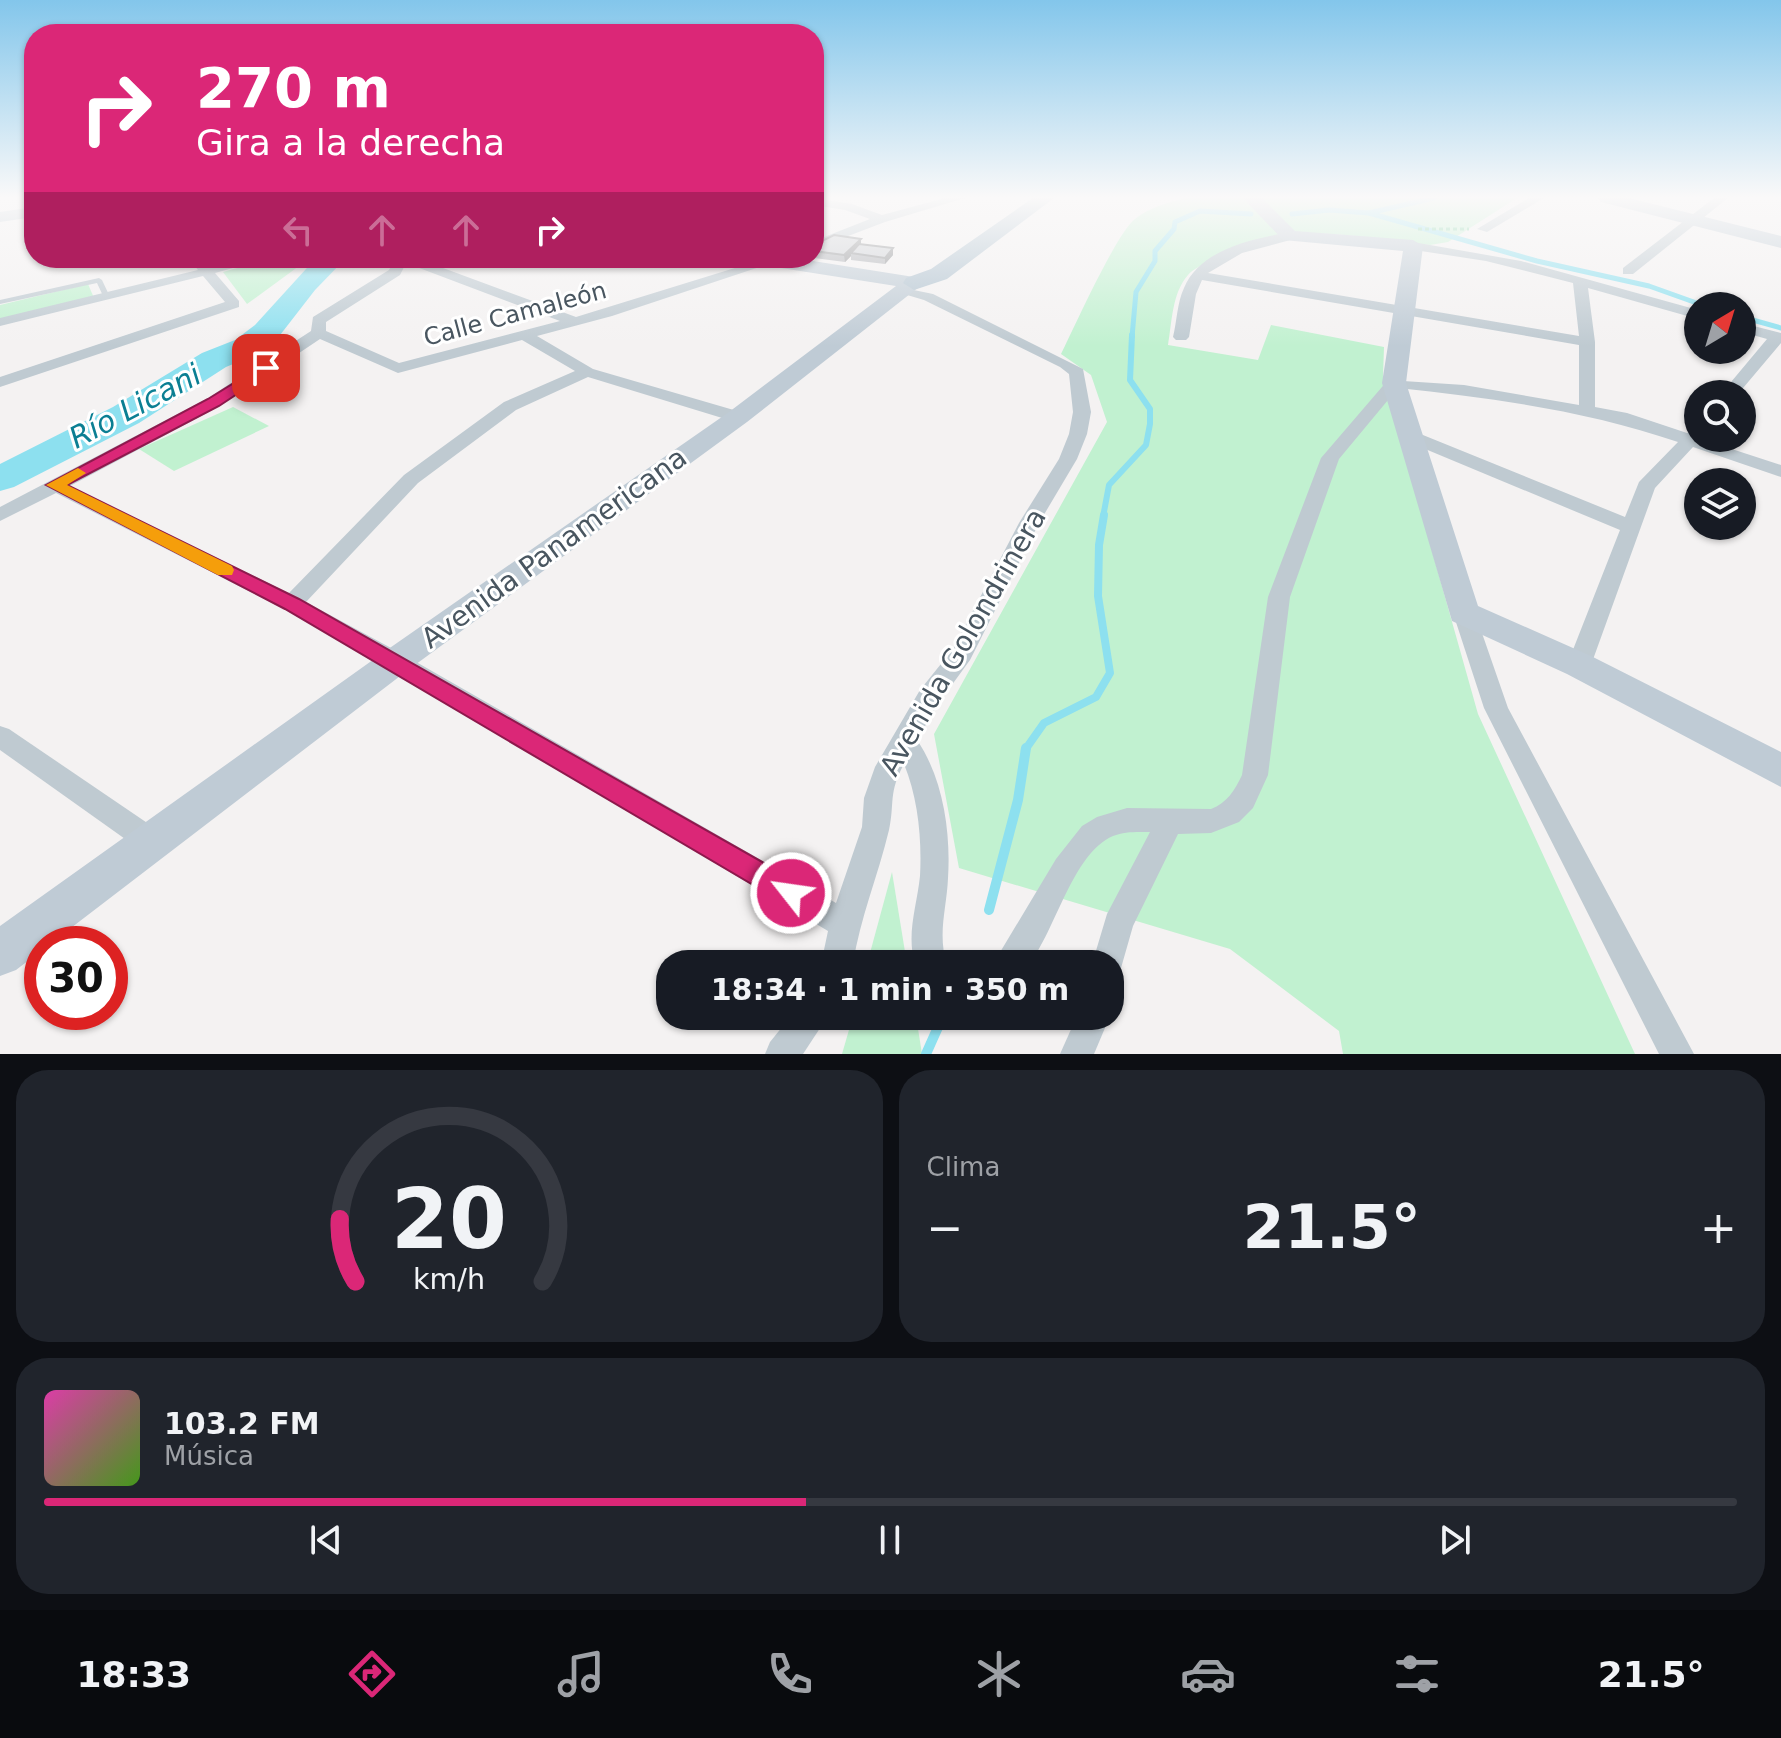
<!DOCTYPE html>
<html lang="es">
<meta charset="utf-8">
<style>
body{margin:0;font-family:"DejaVu Sans",sans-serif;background:#20242c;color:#f1f3f6;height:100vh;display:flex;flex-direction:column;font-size:30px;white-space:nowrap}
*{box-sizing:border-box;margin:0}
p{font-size:26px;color:#9ea1a6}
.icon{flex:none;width:44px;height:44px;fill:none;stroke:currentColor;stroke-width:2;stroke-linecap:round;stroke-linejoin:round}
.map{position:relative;height:1054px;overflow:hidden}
.panel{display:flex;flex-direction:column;gap:16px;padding:16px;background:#0d0f14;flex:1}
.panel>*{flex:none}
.top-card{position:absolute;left:24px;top:24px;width:800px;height:244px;border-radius:32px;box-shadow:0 2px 6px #0004;background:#db2777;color:#fff;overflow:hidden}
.needle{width:52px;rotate:38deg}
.controls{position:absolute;left:1684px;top:292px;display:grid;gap:16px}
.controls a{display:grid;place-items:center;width:72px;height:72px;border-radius:50%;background:#171b24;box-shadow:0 2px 6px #0004;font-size:40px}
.speed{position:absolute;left:24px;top:926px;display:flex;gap:16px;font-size:40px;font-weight:700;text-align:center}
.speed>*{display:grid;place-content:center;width:104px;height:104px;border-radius:50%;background:#171b24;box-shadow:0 2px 6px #0004;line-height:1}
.speed .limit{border:12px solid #d22;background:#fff;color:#111}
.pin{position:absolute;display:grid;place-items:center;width:68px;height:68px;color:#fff;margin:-34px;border-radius:16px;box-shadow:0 4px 12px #0006}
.me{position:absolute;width:88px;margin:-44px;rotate:300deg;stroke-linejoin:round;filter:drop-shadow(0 0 6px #0008)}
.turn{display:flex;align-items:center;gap:28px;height:168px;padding:0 40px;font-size:36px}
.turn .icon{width:104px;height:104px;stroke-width:2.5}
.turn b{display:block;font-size:56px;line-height:68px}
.lanes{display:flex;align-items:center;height:76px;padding:0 40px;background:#0003;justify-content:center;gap:40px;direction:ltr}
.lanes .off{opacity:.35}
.big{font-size:60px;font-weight:800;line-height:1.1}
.panel .widget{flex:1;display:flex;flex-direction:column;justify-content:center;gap:12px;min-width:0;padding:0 28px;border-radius:32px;background:#20242c}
.panel .dial{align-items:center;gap:0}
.dial svg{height:208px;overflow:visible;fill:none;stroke:#363941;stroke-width:7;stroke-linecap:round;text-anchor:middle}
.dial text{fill:#f1f3f6;stroke:none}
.song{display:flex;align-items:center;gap:24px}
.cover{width:96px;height:96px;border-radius:12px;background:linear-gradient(135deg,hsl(320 70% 55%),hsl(100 70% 35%))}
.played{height:8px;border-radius:4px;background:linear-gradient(90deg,#db2777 45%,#363941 45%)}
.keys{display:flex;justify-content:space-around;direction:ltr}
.heat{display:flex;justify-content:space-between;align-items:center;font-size:44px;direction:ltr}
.panel .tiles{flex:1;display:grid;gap:16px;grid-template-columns:1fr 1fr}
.widget:last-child{grid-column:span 2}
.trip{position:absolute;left:656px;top:950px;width:468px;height:80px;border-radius:32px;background:#171b24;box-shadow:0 2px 6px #0004;font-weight:800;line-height:80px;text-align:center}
.menu{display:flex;height:128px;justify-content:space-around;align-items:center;background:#090b0e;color:#9ea1a6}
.menu .icon{width:56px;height:56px}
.menu .active{color:#db2777}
.menu b{font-size:36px;color:#f1f3f6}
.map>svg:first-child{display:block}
.green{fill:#c1f1d0}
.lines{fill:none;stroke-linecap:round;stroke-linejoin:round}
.stream-far3{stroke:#8de0ef;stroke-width:5}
.stream-far2{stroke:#8de0ef;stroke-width:6}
.stream-far1{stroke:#8de0ef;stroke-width:8}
.stream{stroke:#8de0ef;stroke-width:10}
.river{fill:#8de0ef;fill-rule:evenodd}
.path{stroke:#77d09f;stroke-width:3;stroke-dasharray:4 3;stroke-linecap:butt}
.lane{fill:#bfcad1;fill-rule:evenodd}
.street{fill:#bfcad1;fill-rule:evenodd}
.secondary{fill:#bfcbd5;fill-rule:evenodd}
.primary{fill:#b1c3d0;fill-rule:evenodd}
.wall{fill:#afb2b6}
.shaded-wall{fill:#8f9194}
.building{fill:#cccfd4;stroke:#8f9194;stroke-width:2}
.route{fill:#db2777;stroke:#8e194d;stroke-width:2}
.slow{fill:#f59e0b}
.labels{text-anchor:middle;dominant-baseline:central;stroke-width:6;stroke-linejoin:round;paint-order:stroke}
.far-street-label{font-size:24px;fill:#495660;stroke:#fff}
.street-label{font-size:28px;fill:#495660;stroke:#fff}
.water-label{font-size:30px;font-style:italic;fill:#0b7f93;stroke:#fff}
</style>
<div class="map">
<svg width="1781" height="1054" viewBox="0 0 1781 1054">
<rect width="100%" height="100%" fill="#f4f2f2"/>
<g class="green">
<path d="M1187,198H1517L1448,242L1430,245C1352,237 1279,217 1209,261C1203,265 1193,269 1188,275C1172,293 1172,322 1168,345L1258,360L1271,325L1384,347L1383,377L1478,714L1635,1054H1343L1339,1031L1230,949L959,868L934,734L1107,422L1091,375L1061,354C1074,328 1117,232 1135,219C1150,207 1169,202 1187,198Z"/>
<path d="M273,258H310L247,304L223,272Z"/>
<path d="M88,284L94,298L0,320V305Z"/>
<path d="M233,407L269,426L174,471L139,449Z"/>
<path d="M892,872L907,964H867Z"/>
<path d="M853,1016H916L922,1054H842Z"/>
</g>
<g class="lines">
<g class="stream-far3">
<path d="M1369,213L1537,261L1649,286L1705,306"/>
<path d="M1292,214L1329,210L1369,213L1434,198"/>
<path d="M1742,317L1781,328"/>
<path d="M1132,337L1136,292L1155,261V251L1174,229L1175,222L1200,211L1251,214"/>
</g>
<path class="stream-far2" d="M1103,517L1109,485L1146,445L1150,424V409L1130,380L1132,335"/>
<path class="stream-far1" d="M1025,750L1044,723L1096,697L1110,673L1098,596L1099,545L1104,515"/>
<g class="stream">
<path d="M989,910L1018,800L1026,748"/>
<path d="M926,1054L943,1016"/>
</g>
<path class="river" d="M316,258H346L315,290L277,339L257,354L226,367L139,423L14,487L0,491V464L113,407L202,353L235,340L255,325Z"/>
<path class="path" d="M1418,229H1469"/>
<path class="lane" d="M99,278L102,280L110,297L108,298H104L97,283L0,304V300Z"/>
<g class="street">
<path d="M814,198L852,204L882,215L945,198H965L885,222L814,249V241L870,219L845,210L814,205Z"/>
<path d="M1529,198H1544L1487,232L1477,229Z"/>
<path d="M1714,198H1728L1633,274H1623V268Z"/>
<path d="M1290,232L1294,233V239L1242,253L1208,273L1579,336L1573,283L1486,261L1408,249L1407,246L1413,242L1521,261L1698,310V319L1588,288L1595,342V407L1627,413L1687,433L1698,427V438L1781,465V477L1693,447L1655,488L1591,665L1587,671L1579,674L1571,671L1567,665L1620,530L1406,441L1403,437L1412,432L1418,433L1625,517L1639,482L1678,442C1588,411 1493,398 1398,388L1339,459L1290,597L1268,775L1253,808L1239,822L1211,833L1178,834L1133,926L1119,975L1110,978V964H1092L1107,914L1150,832C1138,832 1125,831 1113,836C1072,854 1056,930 1029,964H993L1056,859L1082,826L1097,817L1127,808L1211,809C1227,803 1235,790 1242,775L1268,597L1321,458L1388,380L1464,385L1579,405V345L1202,280L1196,294L1189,337L1186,340H1176L1173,337C1177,321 1177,303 1184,288C1200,249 1253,239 1290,232Z"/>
<path d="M188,258H202L210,267L246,258H269L215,273L239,301V307L0,387V377L225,302L203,276L0,326V318L198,270Z"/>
<path d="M395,258H416L576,317L767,258H787L612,316L537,336L593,369L744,413L747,417L744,421H732L588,377L516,410L418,483L306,602L404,655L836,903L862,827L864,798L875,767L920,690L953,649L1019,523L1059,459L1069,434L1073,412L1069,374L1060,367L924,300L897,292L904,288L933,294L1083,369L1091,412L1087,434L1077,459L1039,523L970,660L938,704L917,740C943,778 951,832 948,878C947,907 937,935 947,964H915C906,934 917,906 920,876C922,839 918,798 904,764C888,793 895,803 889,830C878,876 860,918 853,964H821L828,931L388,667L284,609L56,493L0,521V507L208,398L311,331L313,317L389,270ZM406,263L560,321L399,363L326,331V322L400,275ZM320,339L398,373L522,340L575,371L504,402L404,475L289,593L70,486L220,406Z"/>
<path d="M1742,323L1781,333V343L1738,394H1721L1767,339L1742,332Z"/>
<path d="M1464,605L1472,608L1475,613L1508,708L1694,1054H1659L1484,708L1453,613L1456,608Z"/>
<path d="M0,726L9,729L162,833L166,842L162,851L152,854L142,851L0,750Z"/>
<path d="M1110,1015V1016L1094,1054H1060L1077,1016Z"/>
<path d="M791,1016H828L803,1054H765L770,1042Z"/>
</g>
<g class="secondary">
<path d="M1243,198H1262L1295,231L1413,240L1423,246L1406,383L1478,606L1591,656L1781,752V787L1567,674L1452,621L1382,383L1403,251L1283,240Z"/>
<path d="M1598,198H1629L1781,236V248L1601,202Z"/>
<path d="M34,207V217L0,222V212Z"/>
<path d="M746,258H794L914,277L924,283L747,422L408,670L50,944H42V950L16,970L0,976V926L384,652L729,412L896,286L756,264Z"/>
</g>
<path class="primary" d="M1033,198H1054L947,279L914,290L903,283L906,278L931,269Z"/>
</g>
<path class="wall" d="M861,244L893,255L885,264L851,260V256L845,262L814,258V245Z"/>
<g class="shaded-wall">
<path d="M861,239V245L851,253V256L845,262L844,255Z"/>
<path d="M893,248V255L885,264V258Z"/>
</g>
<g class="building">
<path d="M834,235L861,239L844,255L814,251V245Z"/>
<path d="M859,244L893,248L885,258L851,253Z"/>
</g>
<linearGradient id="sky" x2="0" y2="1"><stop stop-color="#83c6eb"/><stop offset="0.57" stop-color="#faf9f9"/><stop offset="1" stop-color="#faf9f9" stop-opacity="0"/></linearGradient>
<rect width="1781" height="346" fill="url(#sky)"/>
<path class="route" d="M266,363L272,365V371L219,406L67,485L299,599L801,884L805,893L801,902L791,905L782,902L285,609L46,485L208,399Z"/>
<path class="slow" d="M78,468L86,473L67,485L232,566L234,570L232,575H218L46,485Z"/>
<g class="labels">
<g class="far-street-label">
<text transform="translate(515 314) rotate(-15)">Calle Camaleón</text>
</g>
<g class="street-label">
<text transform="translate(554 548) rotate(-36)">Avenida Panamericana</text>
<text transform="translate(963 642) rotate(-60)">Avenida Golondrinera</text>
</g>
<g class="water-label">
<text transform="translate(135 406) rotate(-28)">Río Licani</text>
</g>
</g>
</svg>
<div class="controls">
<a><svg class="needle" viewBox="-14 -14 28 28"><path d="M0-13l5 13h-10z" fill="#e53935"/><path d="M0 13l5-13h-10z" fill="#9ea1a6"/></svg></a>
<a><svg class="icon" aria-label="search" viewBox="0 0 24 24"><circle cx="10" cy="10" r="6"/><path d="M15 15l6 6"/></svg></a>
<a><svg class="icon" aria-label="layers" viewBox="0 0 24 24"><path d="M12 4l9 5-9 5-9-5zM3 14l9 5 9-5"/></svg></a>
</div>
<div class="speed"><div class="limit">30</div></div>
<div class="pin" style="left:266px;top:368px;background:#d93025"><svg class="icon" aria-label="arrive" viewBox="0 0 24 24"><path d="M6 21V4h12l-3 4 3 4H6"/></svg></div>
<svg class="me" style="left:791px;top:893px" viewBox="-20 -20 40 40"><circle r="17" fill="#db2777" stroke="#fff" stroke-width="3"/><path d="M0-11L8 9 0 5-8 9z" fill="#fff"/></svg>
<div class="trip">18:34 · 1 min · 350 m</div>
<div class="top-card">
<div class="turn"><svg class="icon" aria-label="right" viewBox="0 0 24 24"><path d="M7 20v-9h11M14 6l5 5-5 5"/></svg><div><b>270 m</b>Gira a la derecha</div></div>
<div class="lanes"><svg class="icon off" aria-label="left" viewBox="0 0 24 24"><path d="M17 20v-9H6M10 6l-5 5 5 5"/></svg><svg class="icon off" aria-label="ahead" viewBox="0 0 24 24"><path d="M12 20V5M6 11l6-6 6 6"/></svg><svg class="icon off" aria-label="ahead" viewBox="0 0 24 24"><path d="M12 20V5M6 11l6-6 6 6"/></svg><svg class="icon" aria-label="right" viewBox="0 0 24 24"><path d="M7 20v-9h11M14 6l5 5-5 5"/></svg></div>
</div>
</div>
<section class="panel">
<div class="tiles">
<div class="widget dial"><svg viewBox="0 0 100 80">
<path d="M14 69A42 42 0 1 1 86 69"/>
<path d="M14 69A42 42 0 0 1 8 45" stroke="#db2777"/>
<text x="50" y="56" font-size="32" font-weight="700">20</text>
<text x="50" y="72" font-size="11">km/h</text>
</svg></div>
<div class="widget"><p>Clima</p>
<div class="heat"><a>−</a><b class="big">21.5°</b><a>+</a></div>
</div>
<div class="widget">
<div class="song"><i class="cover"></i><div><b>103.2 FM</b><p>Música</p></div></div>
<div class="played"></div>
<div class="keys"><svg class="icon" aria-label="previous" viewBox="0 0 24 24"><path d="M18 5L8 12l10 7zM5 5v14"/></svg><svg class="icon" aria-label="pause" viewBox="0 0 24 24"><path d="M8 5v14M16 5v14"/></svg><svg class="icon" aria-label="next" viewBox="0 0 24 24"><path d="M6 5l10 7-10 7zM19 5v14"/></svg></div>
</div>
</div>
</section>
<nav class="menu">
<b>18:33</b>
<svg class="icon active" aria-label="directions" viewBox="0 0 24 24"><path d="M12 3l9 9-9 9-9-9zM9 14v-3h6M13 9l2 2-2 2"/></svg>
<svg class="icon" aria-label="music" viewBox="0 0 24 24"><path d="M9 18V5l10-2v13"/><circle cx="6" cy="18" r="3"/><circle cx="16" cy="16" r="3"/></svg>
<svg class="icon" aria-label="phone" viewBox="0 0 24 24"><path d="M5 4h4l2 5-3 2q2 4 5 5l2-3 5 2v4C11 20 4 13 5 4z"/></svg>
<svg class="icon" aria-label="climate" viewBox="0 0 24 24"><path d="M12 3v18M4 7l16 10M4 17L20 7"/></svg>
<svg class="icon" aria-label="car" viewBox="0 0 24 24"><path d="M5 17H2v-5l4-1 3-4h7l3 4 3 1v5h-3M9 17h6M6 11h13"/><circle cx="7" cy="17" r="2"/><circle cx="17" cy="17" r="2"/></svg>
<svg class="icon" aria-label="filters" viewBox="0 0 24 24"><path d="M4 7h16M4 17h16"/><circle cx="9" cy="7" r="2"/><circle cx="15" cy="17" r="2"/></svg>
<b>21.5°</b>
</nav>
